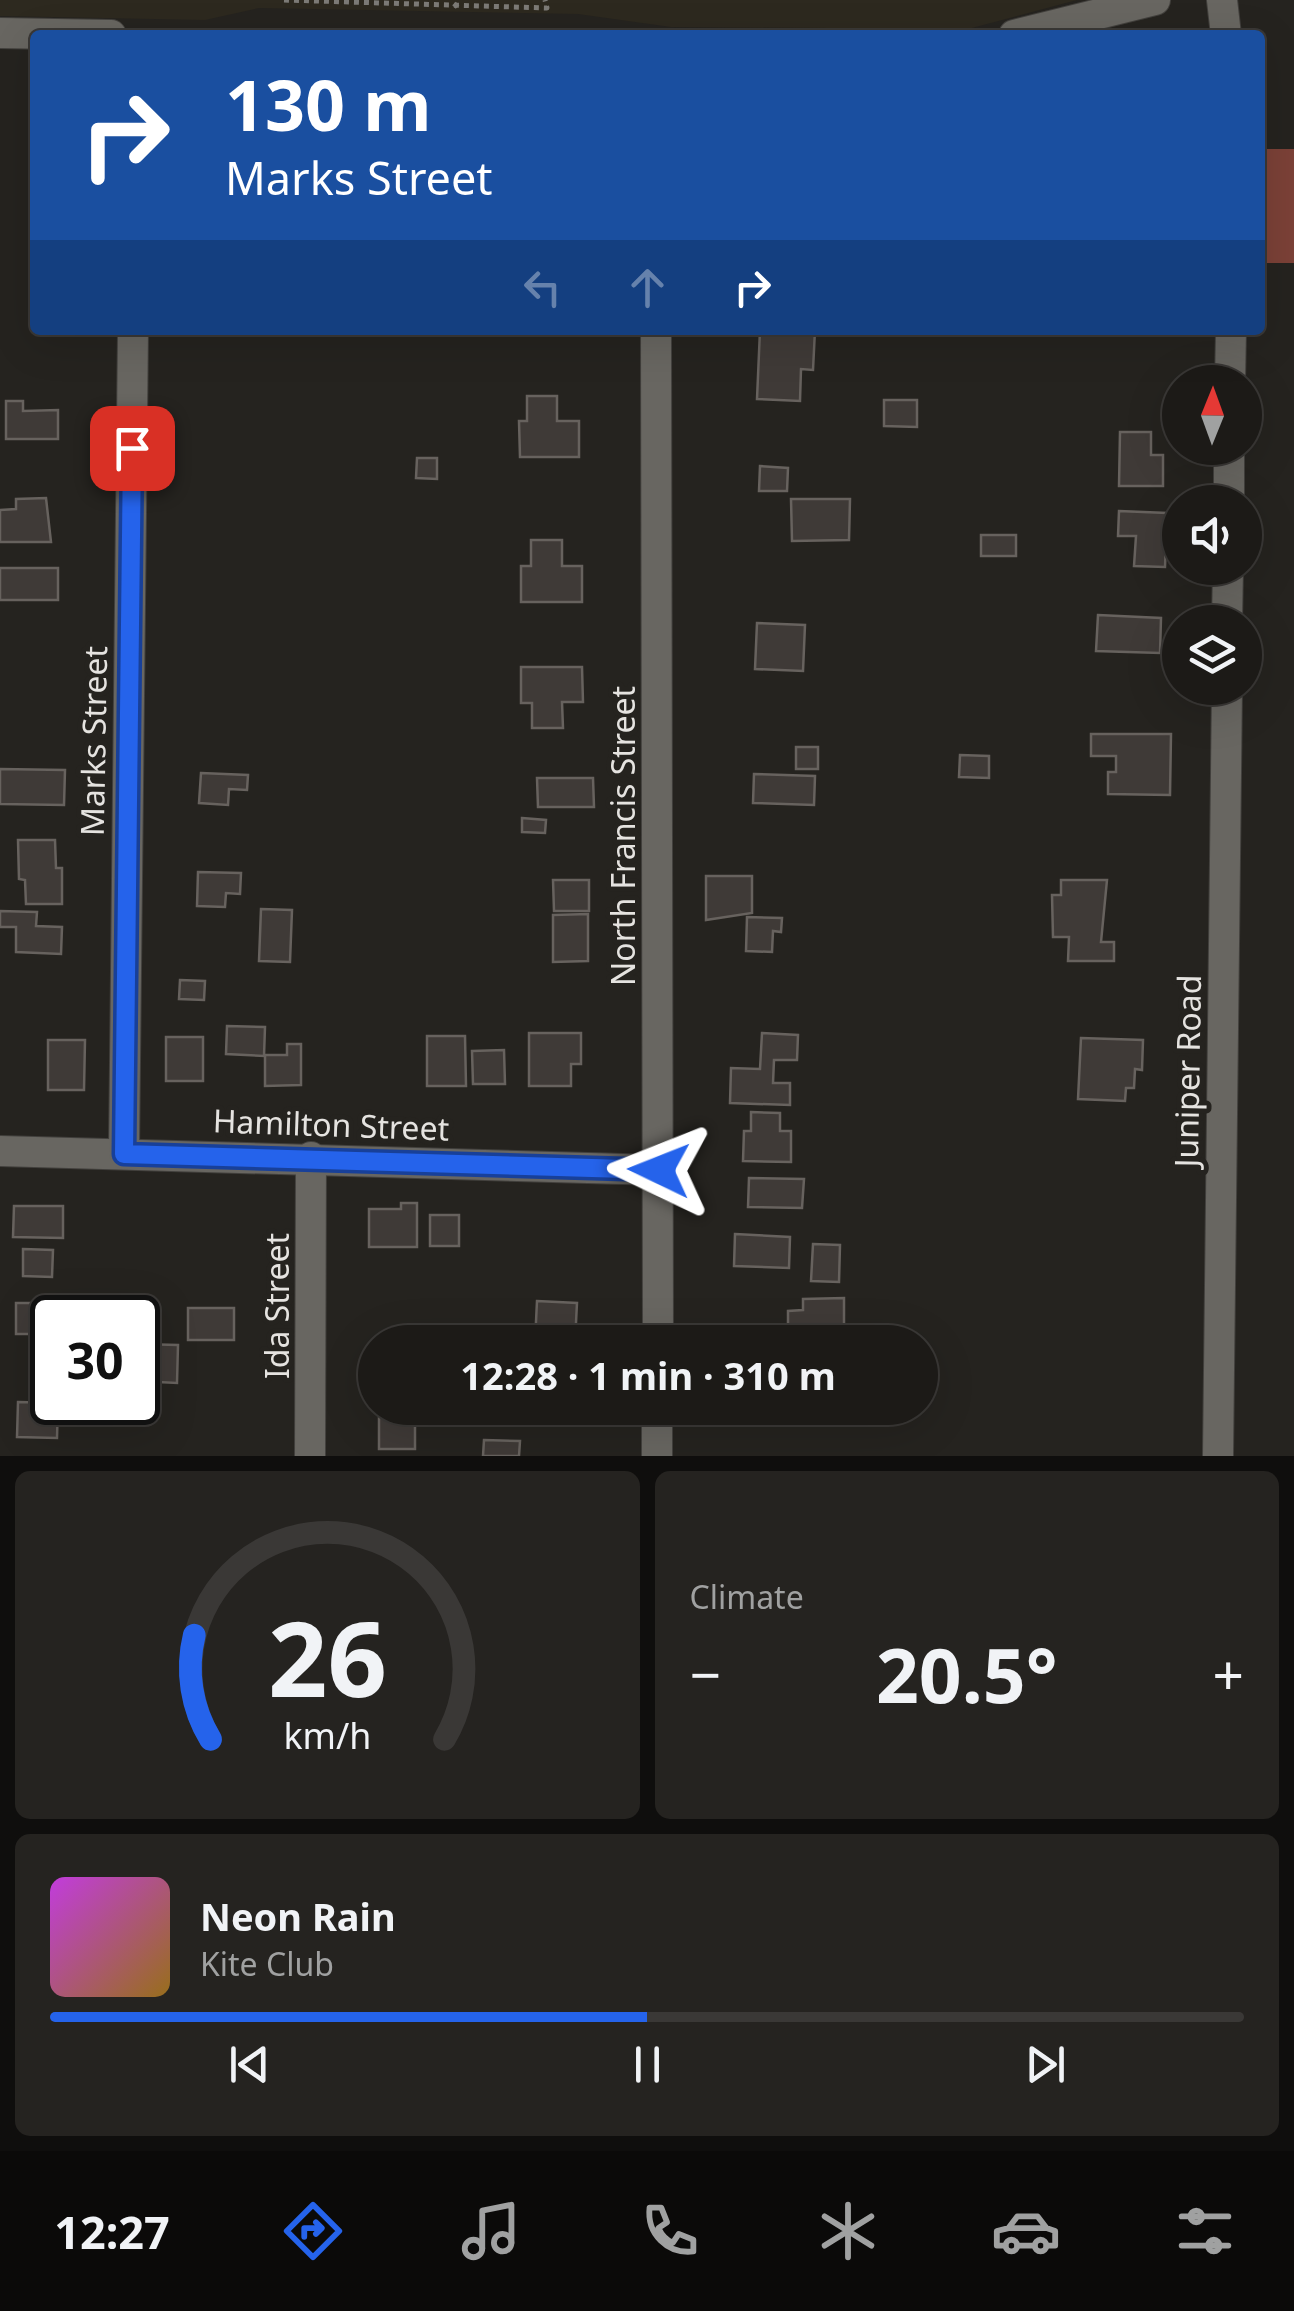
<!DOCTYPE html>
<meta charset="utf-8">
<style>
body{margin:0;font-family:"Noto Sans",sans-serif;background:#252320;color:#f1f3f6;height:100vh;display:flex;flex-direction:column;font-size:38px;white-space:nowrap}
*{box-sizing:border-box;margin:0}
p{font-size:32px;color:#a0a1a1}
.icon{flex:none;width:55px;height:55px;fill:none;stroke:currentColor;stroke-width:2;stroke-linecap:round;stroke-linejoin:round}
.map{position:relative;height:1456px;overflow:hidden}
.details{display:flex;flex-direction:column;gap:15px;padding:15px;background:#0f0e0d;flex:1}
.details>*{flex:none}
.guide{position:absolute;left:30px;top:30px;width:1235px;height:305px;border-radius:10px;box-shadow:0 10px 40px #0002,0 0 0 2px #3a3836;background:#1a4fa0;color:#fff;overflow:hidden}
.needle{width:65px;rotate:1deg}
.controls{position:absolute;left:1162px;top:365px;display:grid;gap:20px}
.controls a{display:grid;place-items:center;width:100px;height:100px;border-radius:50%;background:#1c1a17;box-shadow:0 10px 40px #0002,0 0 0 2px #3a3836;font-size:50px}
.speed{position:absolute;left:30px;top:1295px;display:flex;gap:20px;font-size:50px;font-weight:700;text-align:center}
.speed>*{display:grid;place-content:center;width:130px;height:130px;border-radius:50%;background:#1c1a17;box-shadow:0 10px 40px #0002,0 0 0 2px #3a3836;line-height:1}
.speed .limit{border:5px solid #111;border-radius:15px;background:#fff;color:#111}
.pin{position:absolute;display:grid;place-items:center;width:85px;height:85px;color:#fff;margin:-42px;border-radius:20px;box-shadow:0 5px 15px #0006}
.me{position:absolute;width:110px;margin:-55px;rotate:272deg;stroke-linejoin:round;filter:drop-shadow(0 0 8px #0008)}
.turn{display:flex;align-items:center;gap:35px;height:210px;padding:0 30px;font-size:45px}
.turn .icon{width:130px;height:130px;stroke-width:2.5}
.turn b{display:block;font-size:70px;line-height:85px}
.lanes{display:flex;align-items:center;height:95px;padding:0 30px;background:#0003;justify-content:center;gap:50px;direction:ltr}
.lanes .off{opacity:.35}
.big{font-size:75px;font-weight:700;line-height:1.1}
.details .widget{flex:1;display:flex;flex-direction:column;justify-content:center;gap:15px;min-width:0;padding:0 35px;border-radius:15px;background:#252320}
.details .dial{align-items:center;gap:0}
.dial svg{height:260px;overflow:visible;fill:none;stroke:#3a3836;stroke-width:7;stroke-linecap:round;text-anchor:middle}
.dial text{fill:#f1f3f6;stroke:none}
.song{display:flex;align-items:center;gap:30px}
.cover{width:120px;height:120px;border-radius:15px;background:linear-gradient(135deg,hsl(290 70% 55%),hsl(40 70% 35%))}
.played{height:10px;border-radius:5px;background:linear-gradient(90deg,#2563eb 50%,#3a3836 50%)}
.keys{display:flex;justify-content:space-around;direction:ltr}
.heat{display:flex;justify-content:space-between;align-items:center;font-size:55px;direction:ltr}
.details .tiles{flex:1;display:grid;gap:15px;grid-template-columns:1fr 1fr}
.widget:last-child{grid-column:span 2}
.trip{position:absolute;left:358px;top:1325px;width:580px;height:100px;border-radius:50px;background:#1c1a17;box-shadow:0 10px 40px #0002,0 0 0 2px #3a3836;font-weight:700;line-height:100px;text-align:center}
.tabs{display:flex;height:160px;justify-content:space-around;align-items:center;background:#0b0a09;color:#a0a1a1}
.tabs .icon{width:70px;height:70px}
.tabs .current{color:#2563eb}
.tabs b{font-size:45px;color:#f1f3f6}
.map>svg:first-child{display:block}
.built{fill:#2d291f}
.forest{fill:#7b4137}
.building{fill:#3f3a37;stroke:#67625e;stroke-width:2.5}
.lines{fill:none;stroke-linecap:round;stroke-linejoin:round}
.minor-casing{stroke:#42403d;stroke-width:32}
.path{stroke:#7c7a76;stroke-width:5;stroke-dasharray:5 5;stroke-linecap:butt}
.minor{stroke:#686661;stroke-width:30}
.route-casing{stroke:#184099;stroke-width:25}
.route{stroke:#2563eb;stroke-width:18}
.labels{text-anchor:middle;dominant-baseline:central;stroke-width:10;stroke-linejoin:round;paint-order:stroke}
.street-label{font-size:32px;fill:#e5e3e0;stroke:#25231f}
</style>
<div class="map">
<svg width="1294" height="1456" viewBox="0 0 1294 1456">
<rect width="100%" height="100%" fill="#25231f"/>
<path class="built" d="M0,0H1077L968,29L671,27L578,14L259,8L205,20L0,16Z"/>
<rect class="forest" x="1260" y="149" width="34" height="114"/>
<g class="building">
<path d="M760,330H815L813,370L801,369L800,401L757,399Z"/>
<path d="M527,396H557V421H579V457H520L519,421H527Z"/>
<path d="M884,400H917V427L884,426Z"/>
<path d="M6,401H23V411L58,410V439H6Z"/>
<path d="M1120,432H1151V455H1163V486H1119Z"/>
<path d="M417,458H437V479L416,478Z"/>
<path d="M760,466L788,468L787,491H759Z"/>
<path d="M46,498L51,542H0V510L16,509V499Z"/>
<path d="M791,499H850L849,540L792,541Z"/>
<path d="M1119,511L1167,513L1165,567L1134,566L1136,536H1118Z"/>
<rect x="981" y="535" width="35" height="21"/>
<path d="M531,540H562V566H582V602H521V566H531Z"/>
<rect x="0" y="568" width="58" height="32"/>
<path d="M1098,615L1161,618L1160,653L1096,651Z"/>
<path d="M757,623L805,625L803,671L755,669Z"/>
<path d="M521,667H582L583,702H562L563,728H532V703H521Z"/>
<path d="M1091,734H1171L1170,795L1108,794V772H1116V756H1091Z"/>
<rect x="796" y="747" width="22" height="22"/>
<path d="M960,755L989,756V778L959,777Z"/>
<path d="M0,769L65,770L64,805L0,804Z"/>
<path d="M201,773L248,775L247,790L229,789L228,805L199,803Z"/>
<path d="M754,774L815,776L814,805L753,803Z"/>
<path d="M537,778H593L594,807H538Z"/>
<path d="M522,818L546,820L545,833L522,832Z"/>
<path d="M18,840H55L56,868H62V904H26L25,880L19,879Z"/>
<path d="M198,872L241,873L240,894L226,893L225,907L197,906Z"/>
<path d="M706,876H752V913L706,920Z"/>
<path d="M553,880H589V911H554Z"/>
<path d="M1061,880H1107L1101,942H1114V961H1068L1069,937H1053L1052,895H1061Z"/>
<path d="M261,909L292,910L290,962L259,961Z"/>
<path d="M0,911L37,912L36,926L62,927L61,954L16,952V927H0Z"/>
<path d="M588,914V961L553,962V915Z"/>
<path d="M747,917L782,918L781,932L773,931L772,952L746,951Z"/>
<path d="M180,980L205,981L204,1000L179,999Z"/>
<path d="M227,1026L265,1027L264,1056L226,1054Z"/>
<path d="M529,1033H581V1064H571V1086H529Z"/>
<path d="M762,1033L798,1035L797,1060H774L773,1083H790V1105L730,1103L731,1068L760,1069Z"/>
<path d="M427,1036H465L466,1086H427Z"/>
<rect x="166" y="1037" width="37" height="44"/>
<path d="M1081,1038L1143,1040L1142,1070L1135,1069L1134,1088H1126L1125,1101L1078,1099Z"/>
<path d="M48,1040H85L84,1090H48Z"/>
<path d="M287,1044H301V1085L265,1086V1055H287Z"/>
<path d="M504,1050L505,1084H473L472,1051Z"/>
<path d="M751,1112L780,1113V1131H791V1162L743,1161L744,1131H751Z"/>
<path d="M749,1178L804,1179L802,1208L748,1207Z"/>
<path d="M401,1203H417V1247H369V1209H401Z"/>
<path d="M14,1206H63V1238L13,1237Z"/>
<rect x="430" y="1215" width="29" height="31"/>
<path d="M735,1234L790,1237L789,1268L734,1266Z"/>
<path d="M813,1244L840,1245L839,1282L811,1281Z"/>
<path d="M23,1249L53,1250L52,1277L23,1276Z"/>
<path d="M844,1298V1337L788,1338V1311L803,1310V1299Z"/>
<path d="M537,1301L577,1303L575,1342H535Z"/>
<path d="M16,1303H52V1385H38V1334H16Z"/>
<rect x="188" y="1308" width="46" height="32"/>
<path d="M138,1344L178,1345L177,1383L138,1381Z"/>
<path d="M367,1359H375V1390H366Z"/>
<path d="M18,1402L58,1403L57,1438L17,1437Z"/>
<rect x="379" y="1414" width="36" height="35"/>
<path d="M484,1440L520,1441L519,1456H483Z"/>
</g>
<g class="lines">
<defs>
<g id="minor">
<path d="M1222,0L1226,35"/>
<path d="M0,33L111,35"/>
<path d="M1014,35L1155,0"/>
<path d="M656,330L658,1342"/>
<path d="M1230,382L1231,330"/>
<path d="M1229,502V448"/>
<path d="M1227,622L1228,568"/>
<path d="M0,1151L659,1170"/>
<path d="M124,1154L133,330"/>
<path d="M310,1456L311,1157"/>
<path d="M657,1456V1408"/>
<path d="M1218,1456L1227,688"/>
</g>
</defs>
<use href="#minor" class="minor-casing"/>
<g class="path">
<path d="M284,0L547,8L545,0"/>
<path d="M454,7L461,0"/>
</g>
<use href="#minor" class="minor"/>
</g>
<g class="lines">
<defs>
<path id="route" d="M132,448L124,1154L659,1170"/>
</defs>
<use href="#route" class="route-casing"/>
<use href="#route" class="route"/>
</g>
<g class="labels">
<g class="street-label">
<text transform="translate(93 741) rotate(-89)">Marks Street</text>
<text transform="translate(622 836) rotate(-90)">North Francis Street</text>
<text transform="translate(1187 1071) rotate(-89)">Juniper Road</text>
<text transform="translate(331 1124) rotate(2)">Hamilton Street</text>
<text transform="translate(276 1306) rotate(-90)">Ida Street</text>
</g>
</g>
</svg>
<div class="controls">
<a><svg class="needle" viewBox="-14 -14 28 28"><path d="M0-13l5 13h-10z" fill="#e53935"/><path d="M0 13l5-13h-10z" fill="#a0a1a1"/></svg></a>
<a><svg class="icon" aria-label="sound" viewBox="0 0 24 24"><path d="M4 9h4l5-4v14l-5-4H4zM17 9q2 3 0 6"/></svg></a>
<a><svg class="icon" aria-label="layers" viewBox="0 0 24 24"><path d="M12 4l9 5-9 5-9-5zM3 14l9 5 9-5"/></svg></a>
</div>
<div class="speed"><div class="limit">30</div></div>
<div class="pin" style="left:132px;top:448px;background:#d93025"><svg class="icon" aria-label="arrive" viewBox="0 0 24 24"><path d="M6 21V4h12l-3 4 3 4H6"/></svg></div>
<svg class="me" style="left:659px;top:1170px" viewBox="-20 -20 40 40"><path d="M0-17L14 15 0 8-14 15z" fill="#2563eb" stroke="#fff" stroke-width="4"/></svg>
<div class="trip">12:28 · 1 min · 310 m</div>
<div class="guide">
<div class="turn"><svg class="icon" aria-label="right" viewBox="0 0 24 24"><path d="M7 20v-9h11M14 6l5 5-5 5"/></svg><div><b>130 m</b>Marks Street</div></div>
<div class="lanes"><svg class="icon off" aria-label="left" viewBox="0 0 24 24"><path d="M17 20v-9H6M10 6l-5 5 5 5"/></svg><svg class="icon off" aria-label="ahead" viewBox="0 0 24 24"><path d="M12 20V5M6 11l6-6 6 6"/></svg><svg class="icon" aria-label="right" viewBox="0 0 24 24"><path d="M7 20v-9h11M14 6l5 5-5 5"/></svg></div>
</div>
</div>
<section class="details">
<div class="tiles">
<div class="widget dial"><svg viewBox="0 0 100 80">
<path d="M14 69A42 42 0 1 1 86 69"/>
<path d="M14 69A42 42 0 0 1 9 37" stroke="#2563eb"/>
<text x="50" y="56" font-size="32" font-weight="700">26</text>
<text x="50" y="72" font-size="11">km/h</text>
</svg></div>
<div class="widget"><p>Climate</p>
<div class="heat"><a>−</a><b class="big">20.5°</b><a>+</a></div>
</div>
<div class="widget">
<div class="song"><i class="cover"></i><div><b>Neon Rain</b><p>Kite Club</p></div></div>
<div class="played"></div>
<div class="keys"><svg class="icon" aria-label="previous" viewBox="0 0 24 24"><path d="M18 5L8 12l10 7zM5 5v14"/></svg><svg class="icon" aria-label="pause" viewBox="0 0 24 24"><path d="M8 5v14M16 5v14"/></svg><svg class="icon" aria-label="next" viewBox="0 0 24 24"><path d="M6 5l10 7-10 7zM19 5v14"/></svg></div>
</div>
</div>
</section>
<nav class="tabs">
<b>12:27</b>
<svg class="icon current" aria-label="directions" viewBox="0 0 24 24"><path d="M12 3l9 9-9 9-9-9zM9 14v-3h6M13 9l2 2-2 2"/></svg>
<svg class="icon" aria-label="music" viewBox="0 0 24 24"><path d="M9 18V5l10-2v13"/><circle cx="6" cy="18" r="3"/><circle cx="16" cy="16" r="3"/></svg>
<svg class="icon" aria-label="phone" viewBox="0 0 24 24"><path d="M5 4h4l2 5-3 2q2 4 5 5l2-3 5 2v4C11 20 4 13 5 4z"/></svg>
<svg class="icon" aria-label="climate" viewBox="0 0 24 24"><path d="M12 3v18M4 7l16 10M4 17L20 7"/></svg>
<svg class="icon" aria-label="car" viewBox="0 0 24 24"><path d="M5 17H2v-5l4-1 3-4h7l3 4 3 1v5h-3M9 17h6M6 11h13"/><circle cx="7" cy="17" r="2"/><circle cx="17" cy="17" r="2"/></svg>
<svg class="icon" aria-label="filters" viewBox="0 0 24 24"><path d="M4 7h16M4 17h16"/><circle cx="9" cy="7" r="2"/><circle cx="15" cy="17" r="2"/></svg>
</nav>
